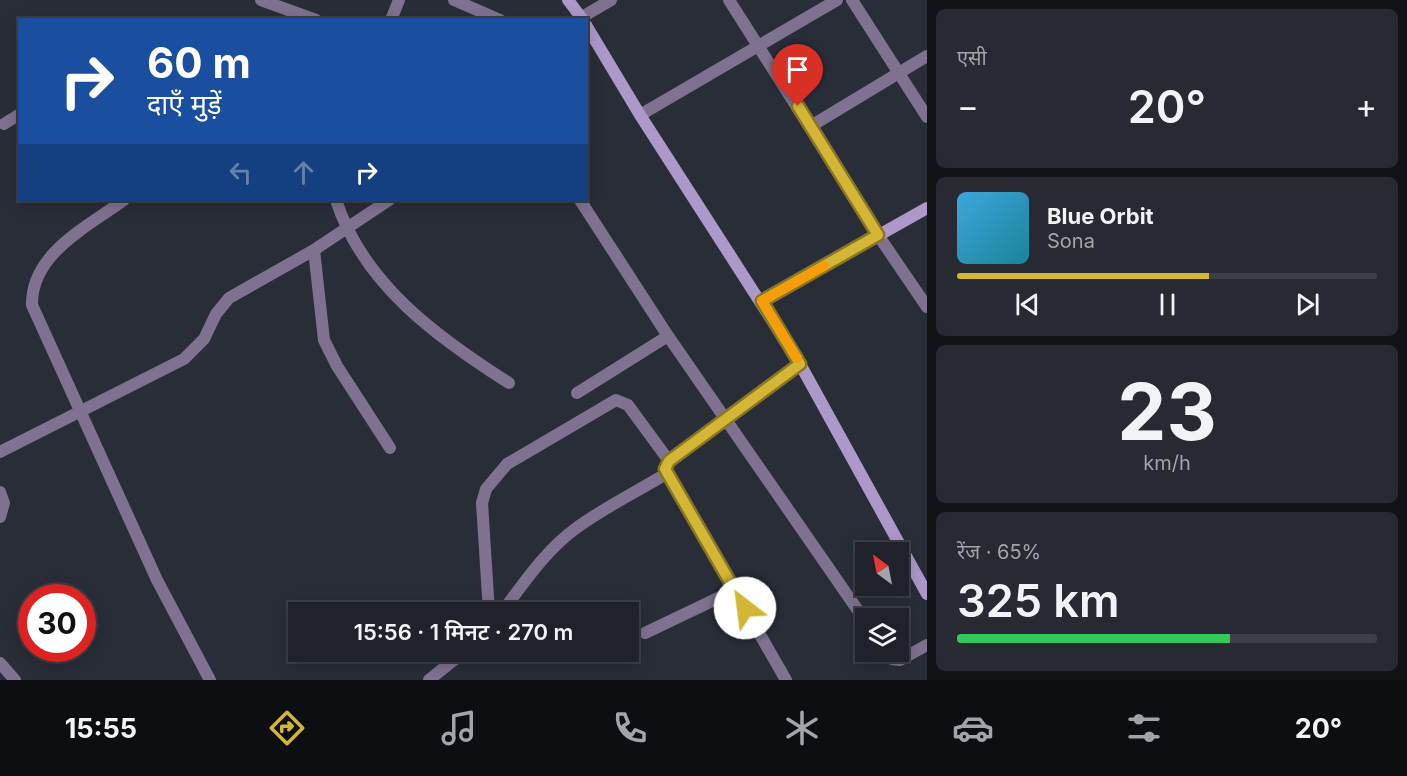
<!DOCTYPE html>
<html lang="hi">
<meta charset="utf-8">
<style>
body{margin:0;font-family:Inter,"Noto Sans Devanagari",sans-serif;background:#272a32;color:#f1f3f6;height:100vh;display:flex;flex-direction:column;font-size:22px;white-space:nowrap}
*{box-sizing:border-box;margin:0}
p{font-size:20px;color:#a1a4a8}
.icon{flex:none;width:33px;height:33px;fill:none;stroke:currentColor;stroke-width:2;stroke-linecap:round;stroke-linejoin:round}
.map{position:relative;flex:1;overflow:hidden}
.details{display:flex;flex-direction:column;gap:9px;padding:9px;background:#111317;width:480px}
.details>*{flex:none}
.banner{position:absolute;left:18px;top:18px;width:570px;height:183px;border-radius:0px;box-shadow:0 3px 15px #0003,0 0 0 2px #3c3f47;background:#1a4fa0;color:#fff;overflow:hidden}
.needle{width:39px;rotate:328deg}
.fabs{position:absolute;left:855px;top:542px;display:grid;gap:12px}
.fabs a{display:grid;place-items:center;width:54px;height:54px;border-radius:0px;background:#1f222a;box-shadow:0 3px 15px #0003,0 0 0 2px #3c3f47;font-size:30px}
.speed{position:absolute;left:18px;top:584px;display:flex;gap:12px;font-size:30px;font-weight:700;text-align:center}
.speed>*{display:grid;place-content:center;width:78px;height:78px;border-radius:50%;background:#1f222a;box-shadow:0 3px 15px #0003,0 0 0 2px #3c3f47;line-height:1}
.speed .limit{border:9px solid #d22;background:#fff;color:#111}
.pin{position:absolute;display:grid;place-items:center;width:51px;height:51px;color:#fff;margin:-62px -26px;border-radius:50% 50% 50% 0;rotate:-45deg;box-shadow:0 0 6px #0007}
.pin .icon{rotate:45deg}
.me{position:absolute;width:66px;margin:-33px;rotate:330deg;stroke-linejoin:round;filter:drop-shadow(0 0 4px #0008)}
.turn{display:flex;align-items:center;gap:21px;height:126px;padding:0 30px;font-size:27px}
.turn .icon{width:78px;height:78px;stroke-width:2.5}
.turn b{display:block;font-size:42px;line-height:51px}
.lanes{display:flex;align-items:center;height:57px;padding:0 30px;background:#0003;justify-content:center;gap:30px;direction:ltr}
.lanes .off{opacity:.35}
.big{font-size:45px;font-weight:600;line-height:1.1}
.details .widget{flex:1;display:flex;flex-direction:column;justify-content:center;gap:9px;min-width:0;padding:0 21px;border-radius:9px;background:#272a32}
.details .dial{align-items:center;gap:0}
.dial b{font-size:78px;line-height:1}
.song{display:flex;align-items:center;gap:18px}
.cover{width:72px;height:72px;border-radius:9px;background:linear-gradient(135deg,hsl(200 70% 55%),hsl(190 70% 35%))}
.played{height:6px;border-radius:3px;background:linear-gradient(90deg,#d3b635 60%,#3c3f47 60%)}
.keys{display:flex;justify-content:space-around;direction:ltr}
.heat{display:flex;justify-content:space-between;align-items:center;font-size:33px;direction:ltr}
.charge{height:9px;border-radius:4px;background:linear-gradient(90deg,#34c759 65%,#3c3f47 0)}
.trip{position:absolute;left:288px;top:602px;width:351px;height:60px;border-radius:0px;background:#1f222a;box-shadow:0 3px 15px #0003,0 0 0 2px #3c3f47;font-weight:600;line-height:60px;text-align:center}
.tabs{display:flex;height:96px;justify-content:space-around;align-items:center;background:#0c0e11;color:#a1a4a8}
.tabs .icon{width:42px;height:42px}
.tabs .on{color:#d3b635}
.tabs b{font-size:27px;color:#f1f3f6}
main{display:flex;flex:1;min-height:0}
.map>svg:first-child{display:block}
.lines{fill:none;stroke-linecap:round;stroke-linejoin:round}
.minor{stroke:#7e7290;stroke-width:12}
.secondary{stroke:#ac98c9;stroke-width:12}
.route-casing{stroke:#897622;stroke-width:15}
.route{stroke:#d3b635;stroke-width:10}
.slow{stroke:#f59e0b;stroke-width:10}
</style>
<main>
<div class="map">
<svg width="927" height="680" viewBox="0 0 927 680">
<rect width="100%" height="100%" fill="#292d38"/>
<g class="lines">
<g class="minor">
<path d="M261,0L316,20"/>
<path d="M454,0L500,20"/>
<path d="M729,0L878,235L927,307"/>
<path d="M852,0L927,117"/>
<path d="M391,20L399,0"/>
<path d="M577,20L611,0"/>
<path d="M640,115L837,0"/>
<path d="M4,124L20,114"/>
<path d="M811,126L927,56"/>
<path d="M124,200C87,227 31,254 32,305L157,580L210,680"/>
<path d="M336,200C363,284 438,338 509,383"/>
<path d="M580,200L668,336L866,622"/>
<path d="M314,250L324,340L337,366L390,448"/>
<path d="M577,393L668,336"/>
<path d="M0,452L184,359L204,339L216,314L229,298L314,250L389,200"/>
<path d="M0,492L4,503L0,517"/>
<path d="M489,612L482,503L486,489L507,464L616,400L628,405L669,461"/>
<path d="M502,612C524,583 545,551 575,529C603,508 636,492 666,474"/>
<path d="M645,633L735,590"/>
<path d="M885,651L892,659L900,660L927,645"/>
<path d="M0,663L15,680"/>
<path d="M429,680L465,651"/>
<path d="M786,680L665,469L669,461L800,364"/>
</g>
<g class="secondary">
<path d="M568,0L583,20"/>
<path d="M586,25L640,115L800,364L927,594"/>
<path d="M762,301L927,208"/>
</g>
</g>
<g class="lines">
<defs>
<path id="route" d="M745,608L665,469L669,461L800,364L762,301L878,235L798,106"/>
</defs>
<use href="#route" class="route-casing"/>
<use href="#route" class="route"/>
<path class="slow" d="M797,358L762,301L824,266"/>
</g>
</svg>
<div class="fabs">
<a><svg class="needle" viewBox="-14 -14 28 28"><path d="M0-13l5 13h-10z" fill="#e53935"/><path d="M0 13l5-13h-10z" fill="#a1a4a8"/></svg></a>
<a><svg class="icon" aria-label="layers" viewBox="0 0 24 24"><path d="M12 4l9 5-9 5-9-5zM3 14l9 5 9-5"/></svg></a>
</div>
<div class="speed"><div class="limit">30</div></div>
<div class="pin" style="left:798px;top:106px;background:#d93025"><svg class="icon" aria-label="arrive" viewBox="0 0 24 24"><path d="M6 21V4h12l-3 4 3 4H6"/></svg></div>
<svg class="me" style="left:745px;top:608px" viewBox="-20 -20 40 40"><circle r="19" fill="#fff"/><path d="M0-13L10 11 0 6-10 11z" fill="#d3b635"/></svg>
<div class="trip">15:56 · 1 मिनट · 270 m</div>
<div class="banner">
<div class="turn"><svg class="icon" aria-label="right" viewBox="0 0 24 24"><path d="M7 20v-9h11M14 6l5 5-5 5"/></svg><div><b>60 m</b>दाएँ मुड़ें</div></div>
<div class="lanes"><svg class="icon off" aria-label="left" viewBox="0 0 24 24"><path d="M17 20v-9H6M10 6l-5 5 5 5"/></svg><svg class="icon off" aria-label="ahead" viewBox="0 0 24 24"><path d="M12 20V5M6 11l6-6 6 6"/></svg><svg class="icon" aria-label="right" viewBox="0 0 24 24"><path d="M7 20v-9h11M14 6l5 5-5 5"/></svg></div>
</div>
</div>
<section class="details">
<div class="widget"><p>एसी</p>
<div class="heat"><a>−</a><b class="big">20°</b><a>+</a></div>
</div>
<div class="widget">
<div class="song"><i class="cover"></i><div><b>Blue Orbit</b><p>Sona</p></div></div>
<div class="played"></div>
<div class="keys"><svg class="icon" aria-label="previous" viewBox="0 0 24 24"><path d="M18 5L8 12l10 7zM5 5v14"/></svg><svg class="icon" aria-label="pause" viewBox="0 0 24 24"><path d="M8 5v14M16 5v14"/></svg><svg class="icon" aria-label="next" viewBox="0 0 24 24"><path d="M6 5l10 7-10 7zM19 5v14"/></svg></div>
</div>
<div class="widget dial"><b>23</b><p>km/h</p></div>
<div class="widget"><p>रेंज · 65%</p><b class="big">325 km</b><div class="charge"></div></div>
</section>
</main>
<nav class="tabs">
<b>15:55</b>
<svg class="icon on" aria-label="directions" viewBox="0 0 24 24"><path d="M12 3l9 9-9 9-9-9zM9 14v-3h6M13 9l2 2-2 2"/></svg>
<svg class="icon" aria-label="music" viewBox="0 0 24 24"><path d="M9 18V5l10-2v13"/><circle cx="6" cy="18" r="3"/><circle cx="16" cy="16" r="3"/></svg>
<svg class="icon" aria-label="phone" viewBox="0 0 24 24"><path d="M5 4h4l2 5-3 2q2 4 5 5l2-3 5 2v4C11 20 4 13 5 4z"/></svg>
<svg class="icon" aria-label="climate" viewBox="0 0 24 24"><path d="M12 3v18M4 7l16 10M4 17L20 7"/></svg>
<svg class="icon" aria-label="car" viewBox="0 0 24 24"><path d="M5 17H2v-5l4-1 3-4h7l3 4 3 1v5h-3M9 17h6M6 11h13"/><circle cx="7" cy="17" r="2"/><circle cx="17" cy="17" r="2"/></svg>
<svg class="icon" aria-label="filters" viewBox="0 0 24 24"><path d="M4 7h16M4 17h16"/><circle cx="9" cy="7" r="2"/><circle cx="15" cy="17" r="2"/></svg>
<b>20°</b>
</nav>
